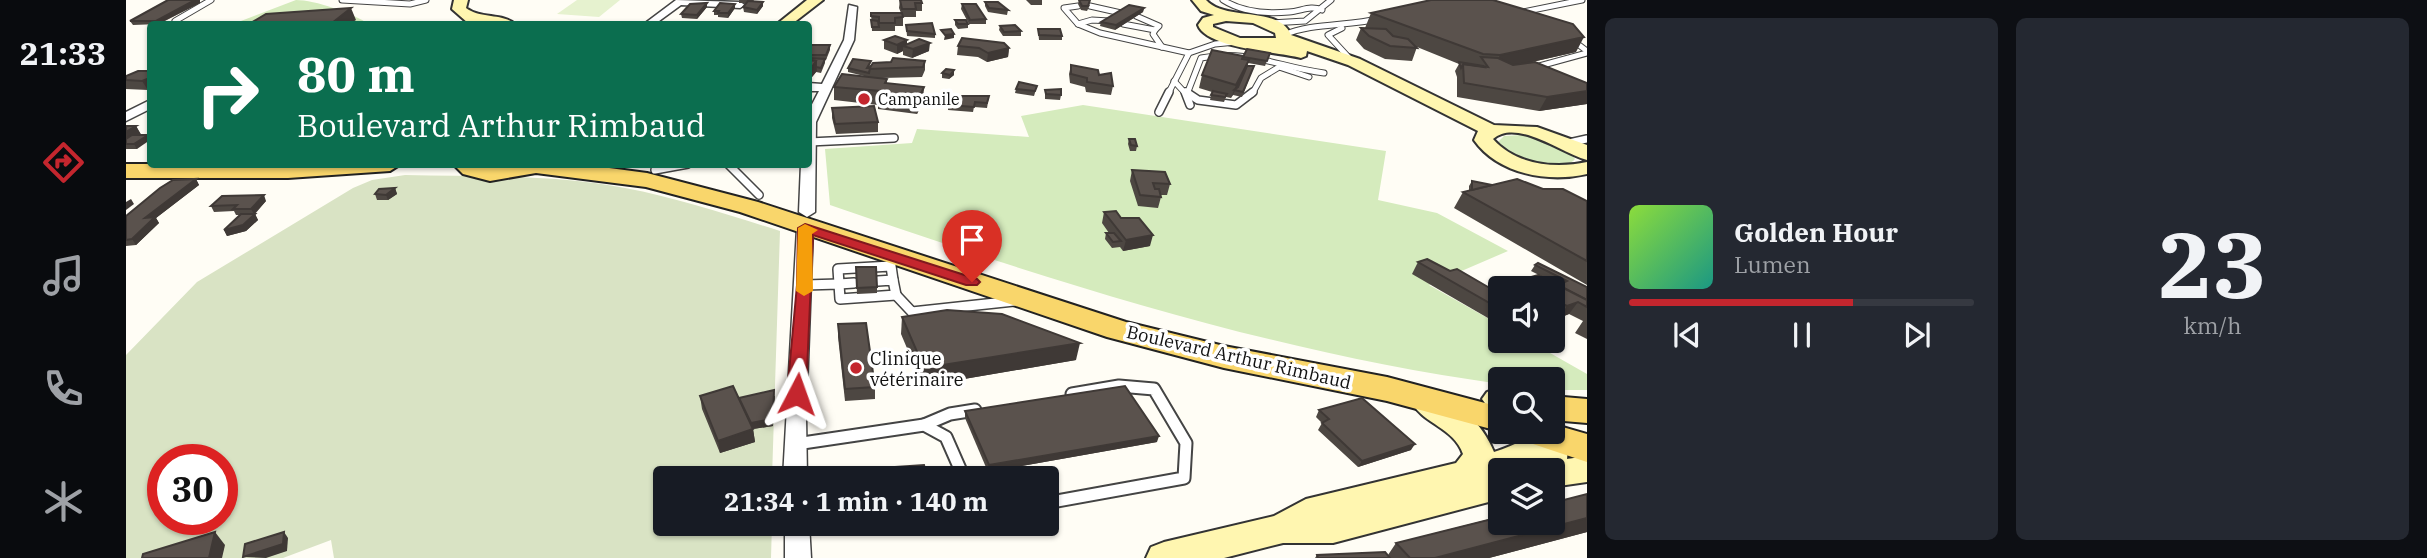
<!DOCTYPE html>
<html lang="fr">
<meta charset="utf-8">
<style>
body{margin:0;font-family:"IBM Plex Serif",serif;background:#242831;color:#f1f3f6;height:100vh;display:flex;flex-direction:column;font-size:26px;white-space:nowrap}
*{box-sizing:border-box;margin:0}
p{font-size:23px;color:#9ea1a6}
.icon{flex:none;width:38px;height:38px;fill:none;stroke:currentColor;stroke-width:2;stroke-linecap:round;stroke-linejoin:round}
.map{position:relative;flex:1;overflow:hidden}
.side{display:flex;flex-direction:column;gap:18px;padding:18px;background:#0d0f14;width:840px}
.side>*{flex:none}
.hud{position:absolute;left:21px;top:21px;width:665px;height:147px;border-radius:7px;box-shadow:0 2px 5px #0004;background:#0b6e4f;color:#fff;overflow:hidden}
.tools{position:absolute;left:1362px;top:276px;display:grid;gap:14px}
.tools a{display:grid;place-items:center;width:77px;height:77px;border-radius:7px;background:#171b24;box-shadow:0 2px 5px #0004;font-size:35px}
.speed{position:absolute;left:21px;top:444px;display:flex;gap:14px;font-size:35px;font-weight:700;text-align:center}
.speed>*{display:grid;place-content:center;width:91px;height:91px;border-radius:50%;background:#171b24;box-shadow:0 2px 5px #0004;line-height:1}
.speed .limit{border:10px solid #d22;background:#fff;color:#111}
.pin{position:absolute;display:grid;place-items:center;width:60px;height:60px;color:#fff;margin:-72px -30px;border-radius:50% 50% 50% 0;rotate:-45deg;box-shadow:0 0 7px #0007}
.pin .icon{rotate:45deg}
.me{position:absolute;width:77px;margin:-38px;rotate:4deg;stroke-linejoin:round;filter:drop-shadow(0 0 5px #0008)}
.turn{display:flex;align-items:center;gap:24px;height:147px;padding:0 35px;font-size:32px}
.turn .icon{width:91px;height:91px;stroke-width:2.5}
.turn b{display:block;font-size:49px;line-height:60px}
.side .widget{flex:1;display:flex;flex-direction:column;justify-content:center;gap:10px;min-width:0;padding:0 24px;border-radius:10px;background:#242831}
.side .dial{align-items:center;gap:0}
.dial b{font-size:91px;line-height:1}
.song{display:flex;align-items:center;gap:21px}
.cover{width:84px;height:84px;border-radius:10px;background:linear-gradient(135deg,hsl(90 70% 55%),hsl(170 70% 35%))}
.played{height:7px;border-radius:4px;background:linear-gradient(90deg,#c4262e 65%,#363941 65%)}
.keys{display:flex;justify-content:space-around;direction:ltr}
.side .tiles{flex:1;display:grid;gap:18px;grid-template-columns:repeat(2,1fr)}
.trip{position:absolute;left:527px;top:466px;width:406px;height:70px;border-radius:7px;background:#171b24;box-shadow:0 2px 5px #0004;font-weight:700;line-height:70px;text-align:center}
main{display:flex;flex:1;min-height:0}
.tab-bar{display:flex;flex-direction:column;width:126px;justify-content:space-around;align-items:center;background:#090b0e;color:#9ea1a6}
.tab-bar .icon{width:49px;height:49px}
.tab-bar .current{color:#c4262e}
.tab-bar b{font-size:32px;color:#f1f3f6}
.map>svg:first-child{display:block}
.green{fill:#d5ebbd}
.cemetery{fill:#d9e3c4;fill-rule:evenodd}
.pitch{fill:#e6f2cf}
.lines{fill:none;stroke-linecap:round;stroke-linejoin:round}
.lane-far3-casing{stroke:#444;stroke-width:7}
.lane-far2-casing{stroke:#444;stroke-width:10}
.lane-far1-casing{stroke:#444;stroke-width:12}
.lane-casing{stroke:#444;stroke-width:15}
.street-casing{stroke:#444;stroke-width:3}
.secondary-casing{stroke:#333;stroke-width:4}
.primary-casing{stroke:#222;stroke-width:4}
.lane-far3{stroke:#fff;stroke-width:5}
.lane-far2{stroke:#fff;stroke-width:7}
.lane-far1{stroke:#fff;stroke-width:9}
.lane{stroke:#fff;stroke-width:11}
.street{fill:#fff;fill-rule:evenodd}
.secondary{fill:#fff6b0;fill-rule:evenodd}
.primary{fill:#f9d66b;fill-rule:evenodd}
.wall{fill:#4d4742}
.shaded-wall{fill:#3f3936}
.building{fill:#5a524d;stroke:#3f3936;stroke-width:2}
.route{fill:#c4262e;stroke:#7f191e;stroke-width:2}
.slow{fill:#f59e0b}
.poi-dot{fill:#c4262e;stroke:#fff;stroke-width:2.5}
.labels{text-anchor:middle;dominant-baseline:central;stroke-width:7;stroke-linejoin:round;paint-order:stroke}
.far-poi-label{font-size:16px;fill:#111;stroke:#fff;text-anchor:start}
.street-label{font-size:18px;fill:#111;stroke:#fff}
.poi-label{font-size:18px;fill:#111;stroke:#fff;text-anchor:start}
</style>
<main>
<nav class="tab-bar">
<b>21:33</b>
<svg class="icon current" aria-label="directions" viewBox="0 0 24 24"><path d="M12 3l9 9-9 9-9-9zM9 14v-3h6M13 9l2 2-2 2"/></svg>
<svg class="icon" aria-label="music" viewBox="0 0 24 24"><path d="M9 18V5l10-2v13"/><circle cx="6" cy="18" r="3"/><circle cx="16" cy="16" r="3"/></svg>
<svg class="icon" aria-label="phone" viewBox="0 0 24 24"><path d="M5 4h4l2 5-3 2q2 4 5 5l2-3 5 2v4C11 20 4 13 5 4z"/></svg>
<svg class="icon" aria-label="climate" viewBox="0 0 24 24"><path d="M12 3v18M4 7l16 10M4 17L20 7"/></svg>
</nav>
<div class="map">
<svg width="1461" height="558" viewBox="0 0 1461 558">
<rect width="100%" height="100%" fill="#fffdf5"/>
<g class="green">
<path d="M170,0C189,0 226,13 243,24H224L229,19L167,24H107Z"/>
<path d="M957,105L1260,151L1252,200L1311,213L1382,251L1303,285L1374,325V341H1403L1461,374V390H1426V380H1374V384C1144,352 923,280 704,205L699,149L786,143L791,129L903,137L895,116Z"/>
<path d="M1396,135C1412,138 1440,144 1449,159C1436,175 1382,159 1371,143L1378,136Z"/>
</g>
<path class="cemetery" d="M279,175C351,177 428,174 499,188C552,198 603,215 654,231L646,478H539V523H646L645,558H208L205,540L157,558H0V355L71,282L227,188L246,180ZM37,460H96V520H37Z"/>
<path class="pitch" d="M451,0H494L473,17L431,14Z"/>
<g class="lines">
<defs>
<g id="lane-far3">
<path d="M216,0L284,4L300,0"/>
<path d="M1097,0C1116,12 1141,14 1163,12C1176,11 1184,5 1196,10"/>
<path d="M952,6L938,8L952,24"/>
<path d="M964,6L995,13"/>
<path d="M1392,13L1456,0"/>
<path d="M1010,16L1033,26L1029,30"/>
<path d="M49,21L85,0"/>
<path d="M983,21L966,20L952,24L974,33L1063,53"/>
<path d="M1145,23L1179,21L1205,0"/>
<path d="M997,24L1029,30L1027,34L1036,47"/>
<path d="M1216,28L1202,35L1226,61"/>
<path d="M1158,35C1185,23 1221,26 1252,19"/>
<path d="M1445,39L1461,51"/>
<path d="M1406,68L1461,53"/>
<path d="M1048,81L1060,94"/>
<path d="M1042,94L1063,53L1089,44L1110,42"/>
<path d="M1061,94L1075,58C1123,49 1152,67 1198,73"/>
<path d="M1126,94L1135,78L1153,67L1183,77"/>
</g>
<g id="lane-far2">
<path d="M1059,92L1064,105"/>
<path d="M1060,92L1072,100L1110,105L1127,92"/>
<path d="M1033,112L1043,92"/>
<path d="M683,142L768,138"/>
<path d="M1443,143L1461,139"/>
<path d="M602,164L633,195"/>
<path d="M529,170L562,164"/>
</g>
<g id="lane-far1">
<path d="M728,283L713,284L712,269L765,266L767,280"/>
<path d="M679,285L713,284L714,299L770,295L767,280L752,281"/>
<path d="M770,295L786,312L888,301"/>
</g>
<g id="lane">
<path d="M798,425L824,414L849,410"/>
<path d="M670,444L798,425L820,437L838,478"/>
<path d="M920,503L1058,478L1060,443L1028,389L993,386L946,394"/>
</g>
<g id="street">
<path d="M550,0L614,2L619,5L614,8L555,5L529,24H518Z"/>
<path d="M723,5L731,7L728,40L690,122L689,212L681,217L673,212L675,164H682V112L693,91H682V83L696,84L718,40Z"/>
<path d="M24,100V109L0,121V112Z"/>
<path d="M679,223L687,228L680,416L681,478H657L671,228Z"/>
<path d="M659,523H683L685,558H659Z"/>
</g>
<g id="secondary">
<path d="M328,0H342L340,8C355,19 376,13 389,24L342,23L326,9Z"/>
<path d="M681,0H697L666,24H651Z"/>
<path d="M1066,0H1080C1100,22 1153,5 1165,35L1234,59L1368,125L1411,127L1461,145V160C1437,154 1391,118 1367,139C1390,165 1429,169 1461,162V174C1422,183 1372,174 1348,140L1352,131L1222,65L1181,51L1180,56L1175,58C1151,52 1080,48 1072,25L1077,18L1088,15L1075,11ZM1100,21L1127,23L1149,33L1150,38H1114L1087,27V24Z"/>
<path d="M1371,388L1374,389V411L1361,406L1356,399L1361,392Z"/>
<path d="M1301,392C1332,402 1356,422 1368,452C1389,446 1409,432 1426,432V421L1436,424L1443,438L1441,459L1461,456V482L1426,487V471H1408L1409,464L1388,471H1374V499L1207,543H1157L1098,558H1020L1025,547L1038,542L1148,516L1180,499L1330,463L1337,454C1328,428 1298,424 1286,403L1291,395Z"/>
</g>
<g id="primary">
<path d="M0,164H275L264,171L162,178H0Z"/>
<path d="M327,164L364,167L453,164L521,173L632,202L1000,322L1098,346L1261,377L1374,407L1376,432L1261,401L1098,368L981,337L614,212L520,187L410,173L364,181L337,174Z"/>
<path d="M1426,396L1461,399V423L1426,420Z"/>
<path d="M1426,424L1461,434V462L1398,441L1393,432H1426Z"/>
</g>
</defs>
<use href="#lane-far3" class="lane-far3-casing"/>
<use href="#lane-far2" class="lane-far2-casing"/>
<use href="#lane-far1" class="lane-far1-casing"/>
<use href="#lane" class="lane-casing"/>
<use href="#street" class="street-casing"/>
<use href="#secondary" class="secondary-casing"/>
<use href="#primary" class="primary-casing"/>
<use href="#lane-far3" class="lane-far3"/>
<use href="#lane-far2" class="lane-far2"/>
<use href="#lane-far1" class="lane-far1"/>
<use href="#lane" class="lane"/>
<use href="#street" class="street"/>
<use href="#secondary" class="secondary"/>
<use href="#primary" class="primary"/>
</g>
<g class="wall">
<path d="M42,0H74V3L33,24L7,25L4,21Z"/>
<path d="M613,0H628L627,2H637V6L631,14L618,12L617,7L620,3H613Z"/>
<path d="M774,0L796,3V11H790V17H777V26H769V31H746L745,13H775L773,8Z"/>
<path d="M900,0H916V5H905Z"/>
<path d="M953,0L964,5L961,11L955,10L952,4Z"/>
<path d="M859,2L882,10L881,15L862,12L859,6Z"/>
<path d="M836,4L860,19V24H843L835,9Z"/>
<path d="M581,7L571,19L556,18L555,14Z"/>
<path d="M609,8L602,18L592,17V15H588V11Z"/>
<path d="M1018,8L1017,12L989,30L974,26L975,22Z"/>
<path d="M1245,13L1450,52L1406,62L1461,83V104L1413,111L1331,97V77L1329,71L1333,64L1291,47L1286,61L1259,59L1238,49L1230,40L1235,28H1239Z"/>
<path d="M829,20L842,24V28L832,29L829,25Z"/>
<path d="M780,25L809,34V38L781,36Z"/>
<path d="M874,26L895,31V36H877L873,30Z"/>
<path d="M912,29L936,36V40H913Z"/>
<path d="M758,40L781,44L803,51L786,58L777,55V51L771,54L758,49Z"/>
<path d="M704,45V50L700,60H699V63L695,73L690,72L686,77L682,76V47Z"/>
<path d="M832,46L883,48L882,57L861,62L852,57L831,55Z"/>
<path d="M1121,49L1144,53L1139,66L1122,63L1120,70L1128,66L1116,97L1107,95L1105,98L1100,97L1098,102L1084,100L1086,92L1073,88L1076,75L1116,59Z"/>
<path d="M799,61V70L796,77L756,78L761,79V83L797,101L791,114L752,109V105L708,100V87L738,76L722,72V68L745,65L744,68Z"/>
<path d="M945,65L973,75L987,86L985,95L960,92L959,87L944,83L943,74Z"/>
<path d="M828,70V75L823,79L816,78V73Z"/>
<path d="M24,71V89L22,90L0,89V80Z"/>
<path d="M911,86L908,96L889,93L890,89Z"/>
<path d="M919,90L935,95L934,100L919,99Z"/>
<path d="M863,96L861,108L848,107L847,112L822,110V105Z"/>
<path d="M706,108L752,122V132L710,134L706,118Z"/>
<path d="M0,126H10L15,135L11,149H0Z"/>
<path d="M1003,139L1011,146L1010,151H1004L1002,144Z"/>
<path d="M1006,170L1044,184L1041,195H1034L1035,197L1032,208L1012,206L1004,181Z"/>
<path d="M70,179L73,185L30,218L33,223L10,245L0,246V216Z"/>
<path d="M1346,181L1366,185L1417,189L1461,201V285L1328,208L1337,192L1343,191V186Z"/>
<path d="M269,188L271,194L262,200H251L249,194Z"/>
<path d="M140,201L129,214L132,220L120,231L101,236L98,230L115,215H110L108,211L88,212L85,206Z"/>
<path d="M978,212L995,218L1024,246L997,251L994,247L986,248L979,239L980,233H983L976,223Z"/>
<path d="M1292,262L1324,271L1374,294V325L1286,274Z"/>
<path d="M1409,265L1461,287V339L1449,333L1457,321L1443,314L1433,318L1426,315V289H1387L1391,281L1433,285L1405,271Z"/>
<path d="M730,267L751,287V293L731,294Z"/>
<path d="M776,317L950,360L797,386L775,334Z"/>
<path d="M712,324L749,387V399L719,401L712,337Z"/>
<path d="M574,396L613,398L649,396L647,426L627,429L629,442L594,453L576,409Z"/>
<path d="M1193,410L1285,450L1232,467L1192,430L1196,423L1190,417Z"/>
<path d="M839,411L1031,442L862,472L839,418Z"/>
<path d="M1461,494V532L1363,558H1189L1191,555H1262L1270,543Z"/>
<path d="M755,523H782L781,526L756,529Z"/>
</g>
<g class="shaded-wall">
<path d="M69,0H74V3L32,24L30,21Z"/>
<path d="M637,2V6L631,14V10Z"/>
<path d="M581,3V7L571,19V15Z"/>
<path d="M609,4V8L602,18V13Z"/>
<path d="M225,8L230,20L224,24H179Z"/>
<path d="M1018,8L1017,12L989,30L990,25Z"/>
<path d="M828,34V38L818,40L819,35Z"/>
<path d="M1458,37L1450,52L1366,71L1374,55Z"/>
<path d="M781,40V47L777,46V51L771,54V45Z"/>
<path d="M804,43L803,51L786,58L787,49Z"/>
<path d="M883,48L882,57L861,62L862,53Z"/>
<path d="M1123,60L1119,73L1105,98L1110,85Z"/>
<path d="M690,61L691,71L686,77V67Z"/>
<path d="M828,70V75L823,79L824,75Z"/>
<path d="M24,78V89L22,90L16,81Z"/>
<path d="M798,87L797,101L791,114L792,100Z"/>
<path d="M1461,91V104L1413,111L1421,97Z"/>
<path d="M10,126L16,136L0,144V132Z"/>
<path d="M22,135L24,140L11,149L8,144Z"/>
<path d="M70,179L73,185L30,218L33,223L10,245L6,239L19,218Z"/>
<path d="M269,188L271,194L262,200L260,195Z"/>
<path d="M138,195L140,201L128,214L125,209Z"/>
<path d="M5,199L8,204L0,210V202Z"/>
<path d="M129,214L132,220L120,231L101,236L98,230Z"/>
<path d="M1027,235L1024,246L997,251L1000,240Z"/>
<path d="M1452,302L1443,314L1433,318L1441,306Z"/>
<path d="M954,343L950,360L797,386L798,368Z"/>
<path d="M648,390L647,426L627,429L629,442L594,453L592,441L622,424Z"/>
<path d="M1033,436L1031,442L862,472L863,465Z"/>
<path d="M1289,444L1285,450L1232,467L1236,461Z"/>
<path d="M1461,518V532L1363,558H1309Z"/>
<path d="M89,532L99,545L96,558H83Z"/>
<path d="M158,532L162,538L161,551L140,558L117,557Z"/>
</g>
<g class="building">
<path d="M42,0H69L30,21H4Z"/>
<path d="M774,0H795L796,3H789L790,9H776Z"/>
<path d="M953,0H964L962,6H956Z"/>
<path d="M1305,0H1367L1447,24L1458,37L1374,55L1357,54L1245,13Z"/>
<path d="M622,1L637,2L631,10L617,7Z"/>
<path d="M859,2H872L882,10L863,8Z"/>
<path d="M581,3L571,15L555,14L564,4Z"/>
<path d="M594,3L609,4L602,13H592L593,11H588Z"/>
<path d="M836,4H850L860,19L844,20Z"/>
<path d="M1003,5L1018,8L990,25L975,22Z"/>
<path d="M225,8L206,23L179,24H123L140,14Z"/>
<path d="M745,13H776L777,17L769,18V23H753V17L745,16Z"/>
<path d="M745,20L752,21L753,27H746Z"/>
<path d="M829,20H840L842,24H832Z"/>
<path d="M806,23L809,34L781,31L780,25Z"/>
<path d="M889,25L895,31L878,32L874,26Z"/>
<path d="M1235,28L1260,29L1267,36L1282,39L1291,48L1264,46L1243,36Z"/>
<path d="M825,29L828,34L819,35L815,30Z"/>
<path d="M912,29H934L936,36L913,35Z"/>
<path d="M769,36L781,40L771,45L758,40Z"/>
<path d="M836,38L878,43L883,48L862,53L853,48L832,46Z"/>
<path d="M793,39L804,43L787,49L777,46Z"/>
<path d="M684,45H704L700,55H682Z"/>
<path d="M1121,49L1144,53L1141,61L1117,57Z"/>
<path d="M1086,50L1117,56L1116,59L1123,60L1110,85L1076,75Z"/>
<path d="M1355,57L1372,58L1387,65L1409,62L1461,83V91L1421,97L1338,83L1337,64L1362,67Z"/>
<path d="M682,58L699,59L695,68L690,67V61L682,60Z"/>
<path d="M767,58L799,61L797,67L743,69L747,63L765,62Z"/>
<path d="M727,59L745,61L741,68H744L743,73L722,68Z"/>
<path d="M682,60L690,61L686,67H682Z"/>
<path d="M1333,62L1357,66L1358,67L1337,64L1335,68Z"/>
<path d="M945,65L972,70L973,75L985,73L987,86L961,82V78L945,74Z"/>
<path d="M1121,66H1128L1117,92L1108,90L1112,87Z"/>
<path d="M820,69L828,70L824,75L816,73Z"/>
<path d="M12,71H24V78L16,81L0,80V76Z"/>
<path d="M716,74L761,79L759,83L798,87L792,100L752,96L754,91L708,87Z"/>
<path d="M893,82L911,86L909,91L890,89Z"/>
<path d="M935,89V95L920,94L919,90Z"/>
<path d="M1087,91L1101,94L1099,97L1085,95Z"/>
<path d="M824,96H863L861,103L849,102L848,107L822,105Z"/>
<path d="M748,106L752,122L709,124L706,108Z"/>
<path d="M0,126H10L0,132Z"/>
<path d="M6,135H22L8,144H0V139Z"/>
<path d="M1003,139H1009L1011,146L1005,145Z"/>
<path d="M1006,170L1039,172L1044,184L1027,183L1029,189H1033L1035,197L1014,195Z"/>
<path d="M70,179L19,218L29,217L6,239L0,240V216L34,188L47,180Z"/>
<path d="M1391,179L1417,189H1437L1461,201V261L1337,192Z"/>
<path d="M1346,181L1366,185L1346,190Z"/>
<path d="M269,188L260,195L249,194L253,189Z"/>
<path d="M138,195L125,209H107L111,205L85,206L96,196Z"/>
<path d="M990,211L995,218H1013L1027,235L1000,240L978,212Z"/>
<path d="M115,214H129L117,225L98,230Z"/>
<path d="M980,233H988L995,241L987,242Z"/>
<path d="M1301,259L1324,271L1331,269L1374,294V309L1292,262Z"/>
<path d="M1412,263L1461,287V300L1432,285L1441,281L1409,265Z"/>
<path d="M730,267H750L751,287L731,288Z"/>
<path d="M1412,275L1461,300V307L1452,302L1441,306L1426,299V289H1406L1391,281Z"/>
<path d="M821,310L876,314L954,343L798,368L776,317Z"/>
<path d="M740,323L749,387L719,389L712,324Z"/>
<path d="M607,386L627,429L592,441L574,396Z"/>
<path d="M999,386L1033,436L863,465L839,411Z"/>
<path d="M648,390L647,419L625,423L613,398Z"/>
<path d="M1236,398L1289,444L1236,461L1196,423L1203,419L1193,410Z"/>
<path d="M798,465L801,478H771L770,467Z"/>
<path d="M1461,494V518L1309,558H1284L1270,543L1374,517V523H1426V503Z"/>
<path d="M89,532L83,558H16L17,554Z"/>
<path d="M158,532L157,544L117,557L119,544Z"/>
<path d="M1259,552L1264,558H1192L1191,555Z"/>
</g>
<path class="route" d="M679,224L851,279L854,282L851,285H840L687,235L680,394L671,401L664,399L661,394L671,285L672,228Z"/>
<path class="slow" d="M679,224L692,230L686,234L687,291L678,296L670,291L672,228Z"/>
<g class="poi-dot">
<circle cx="738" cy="99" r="7"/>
<circle cx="730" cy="368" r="7"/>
</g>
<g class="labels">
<g class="far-poi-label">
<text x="752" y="99">Campanile</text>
</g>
<g class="street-label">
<text transform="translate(1113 357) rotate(13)">Boulevard Arthur Rimbaud</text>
</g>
<g class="poi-label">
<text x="744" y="358">Clinique<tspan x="744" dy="21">vétérinaire</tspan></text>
</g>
</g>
</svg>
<div class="tools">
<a><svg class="icon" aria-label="sound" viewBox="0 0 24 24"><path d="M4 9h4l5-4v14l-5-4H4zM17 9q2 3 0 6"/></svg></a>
<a><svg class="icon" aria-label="search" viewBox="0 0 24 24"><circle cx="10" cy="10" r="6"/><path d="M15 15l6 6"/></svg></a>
<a><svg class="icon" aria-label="layers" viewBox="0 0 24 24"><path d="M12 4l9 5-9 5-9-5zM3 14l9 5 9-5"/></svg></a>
</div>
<div class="speed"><div class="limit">30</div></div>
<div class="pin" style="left:846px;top:282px;background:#d93025"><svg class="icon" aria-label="arrive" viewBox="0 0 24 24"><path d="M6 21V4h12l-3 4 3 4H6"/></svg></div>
<svg class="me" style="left:671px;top:394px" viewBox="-20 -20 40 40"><path d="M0-17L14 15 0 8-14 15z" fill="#c4262e" stroke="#fff" stroke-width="4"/></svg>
<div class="trip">21:34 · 1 min · 140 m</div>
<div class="hud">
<div class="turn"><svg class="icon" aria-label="right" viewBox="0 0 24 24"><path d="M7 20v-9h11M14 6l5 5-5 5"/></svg><div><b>80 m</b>Boulevard Arthur Rimbaud</div></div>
</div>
</div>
<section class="side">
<div class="tiles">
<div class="widget">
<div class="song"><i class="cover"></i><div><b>Golden Hour</b><p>Lumen</p></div></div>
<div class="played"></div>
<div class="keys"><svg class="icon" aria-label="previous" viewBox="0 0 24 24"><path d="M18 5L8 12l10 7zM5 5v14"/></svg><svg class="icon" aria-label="pause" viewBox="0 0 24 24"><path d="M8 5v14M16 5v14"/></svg><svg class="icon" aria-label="next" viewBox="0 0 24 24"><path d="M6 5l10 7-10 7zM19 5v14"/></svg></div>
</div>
<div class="widget dial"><b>23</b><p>km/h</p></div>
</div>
</section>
</main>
